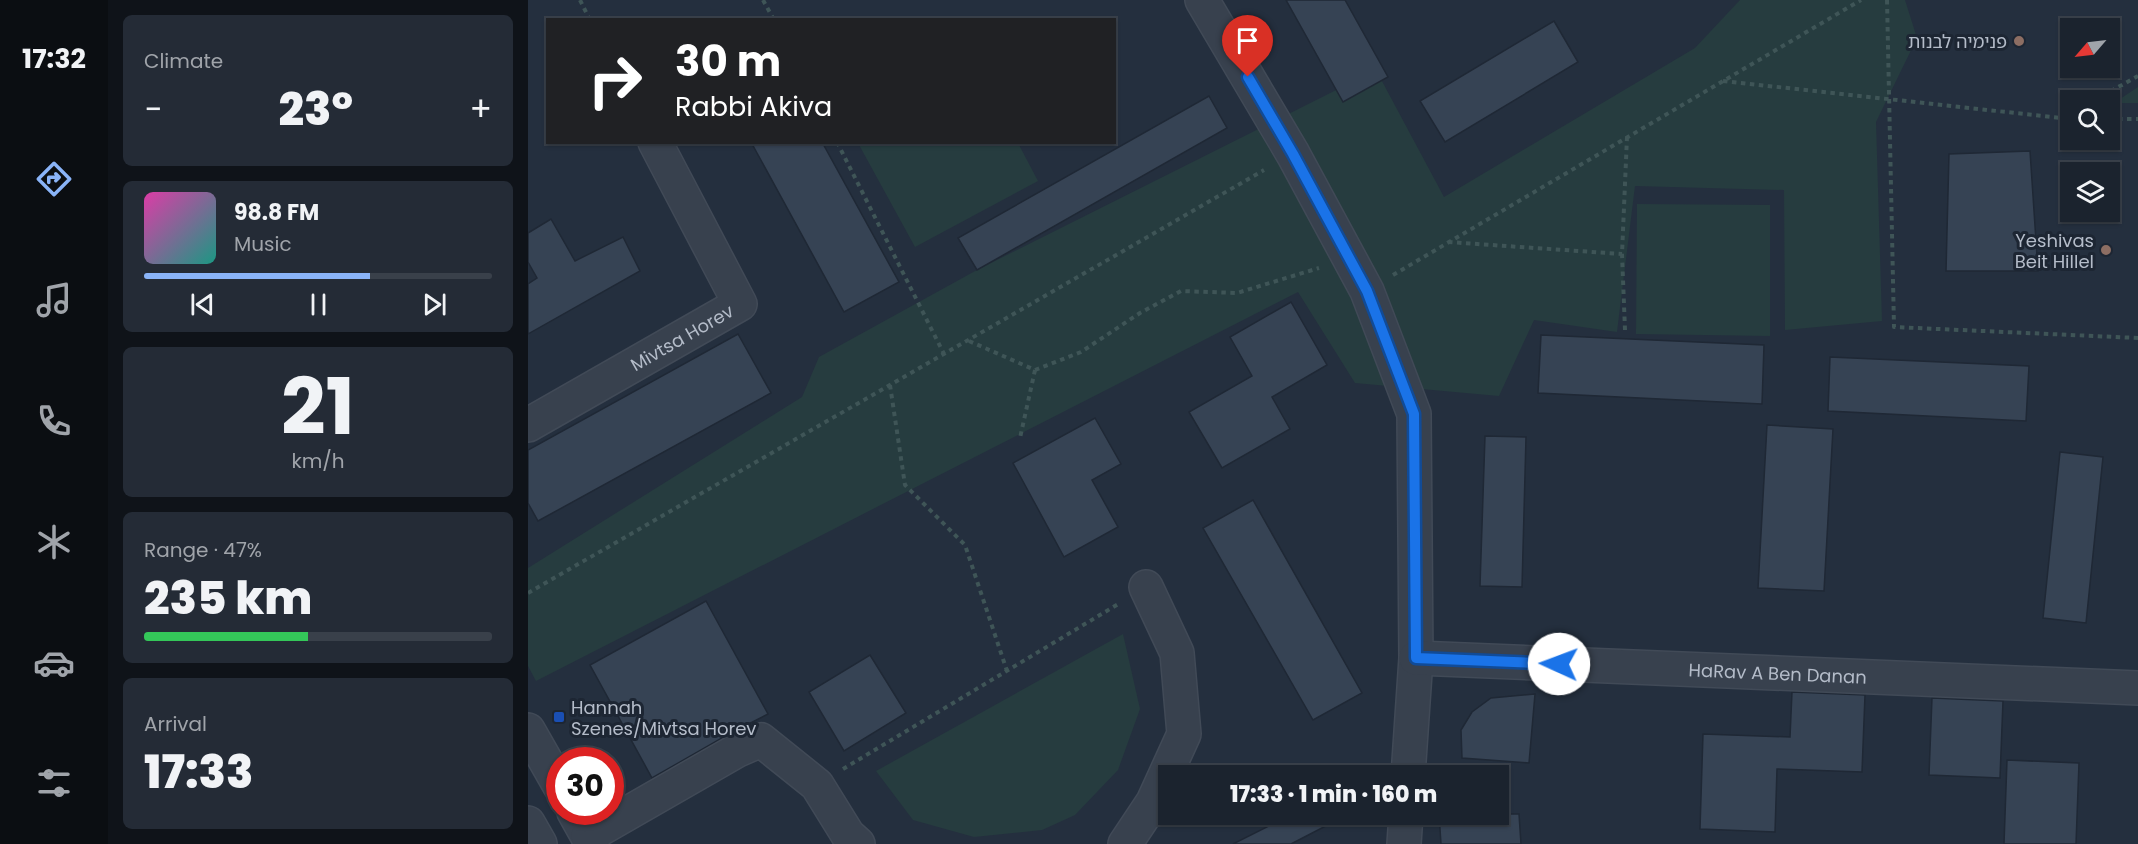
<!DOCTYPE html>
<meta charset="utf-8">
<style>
body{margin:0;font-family:Poppins,"Noto Sans Hebrew",sans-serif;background:#242b36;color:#f1f3f6;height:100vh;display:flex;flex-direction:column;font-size:22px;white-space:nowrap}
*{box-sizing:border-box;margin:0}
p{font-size:20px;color:#a0a4aa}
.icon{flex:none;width:33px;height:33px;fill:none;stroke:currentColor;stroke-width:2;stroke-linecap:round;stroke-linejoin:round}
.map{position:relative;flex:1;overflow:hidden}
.side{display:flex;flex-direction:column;gap:15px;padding:15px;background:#0f1319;width:420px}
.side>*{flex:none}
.top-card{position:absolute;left:18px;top:18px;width:570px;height:126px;border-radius:0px;box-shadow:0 2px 4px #0004,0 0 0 2px #39404a;background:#202124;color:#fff;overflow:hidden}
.needle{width:39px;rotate:242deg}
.tools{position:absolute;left:1532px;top:18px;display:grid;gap:12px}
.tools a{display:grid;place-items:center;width:60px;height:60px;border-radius:0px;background:#1b232e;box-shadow:0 2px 4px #0004,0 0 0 2px #39404a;font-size:30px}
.speed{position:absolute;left:18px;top:747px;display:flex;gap:12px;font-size:30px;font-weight:700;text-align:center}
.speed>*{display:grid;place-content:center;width:78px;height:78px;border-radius:50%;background:#1b232e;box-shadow:0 2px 4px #0004,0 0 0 2px #39404a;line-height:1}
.speed .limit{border:9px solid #d22;background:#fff;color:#111}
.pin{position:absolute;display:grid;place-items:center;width:51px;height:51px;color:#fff;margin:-62px -26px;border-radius:50% 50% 50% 0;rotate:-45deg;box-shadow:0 0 6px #0007}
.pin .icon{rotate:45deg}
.me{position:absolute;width:66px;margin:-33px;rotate:272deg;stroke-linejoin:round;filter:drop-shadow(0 0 4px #0008)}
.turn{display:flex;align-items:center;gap:21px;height:126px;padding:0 30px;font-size:27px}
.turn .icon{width:78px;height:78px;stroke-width:2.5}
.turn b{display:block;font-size:42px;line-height:51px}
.big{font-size:45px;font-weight:800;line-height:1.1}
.side .tile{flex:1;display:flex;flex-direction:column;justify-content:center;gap:9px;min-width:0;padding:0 21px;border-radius:9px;background:#242b36}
.side .dial{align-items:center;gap:0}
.dial b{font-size:78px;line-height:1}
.song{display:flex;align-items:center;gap:18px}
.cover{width:72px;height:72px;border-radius:9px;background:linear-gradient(135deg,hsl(320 70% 55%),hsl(170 70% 35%))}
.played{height:6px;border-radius:3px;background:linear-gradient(90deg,#8ab4f8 65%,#39404a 65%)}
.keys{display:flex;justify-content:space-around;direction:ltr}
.heat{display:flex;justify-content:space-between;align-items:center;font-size:33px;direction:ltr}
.charge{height:9px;border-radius:4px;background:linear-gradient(90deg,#34c759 47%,#39404a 0)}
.trip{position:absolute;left:630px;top:765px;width:351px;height:60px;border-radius:0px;background:#1b232e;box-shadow:0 2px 4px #0004,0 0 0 2px #39404a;font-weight:800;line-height:60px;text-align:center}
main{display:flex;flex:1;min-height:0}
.tabs{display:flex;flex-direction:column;width:108px;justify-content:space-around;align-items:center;background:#0b0e12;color:#a0a4aa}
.tabs .icon{width:42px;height:42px}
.tabs .selected{color:#8ab4f8}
.tabs b{font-size:27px;color:#f1f3f6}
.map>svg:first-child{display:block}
.green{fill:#263c3f}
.building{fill:#364354;stroke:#1f2835;stroke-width:1.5}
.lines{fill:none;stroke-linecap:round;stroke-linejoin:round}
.minor-casing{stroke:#414a57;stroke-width:36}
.path{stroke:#3f5557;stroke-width:4;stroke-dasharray:4.5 4.5;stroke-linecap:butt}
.minor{stroke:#38414e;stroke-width:33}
.route-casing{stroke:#114b97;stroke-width:15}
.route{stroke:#1a73e8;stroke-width:10}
.education-dot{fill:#8d6e63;stroke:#1d2633;stroke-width:2}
.transit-dot{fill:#1a4fb4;stroke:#1d2633;stroke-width:2}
.labels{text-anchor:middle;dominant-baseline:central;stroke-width:6;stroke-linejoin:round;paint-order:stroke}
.poi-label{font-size:18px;fill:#b4bcc9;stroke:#1d2633;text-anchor:end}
.street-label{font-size:18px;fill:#b4bcc9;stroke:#1d2633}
</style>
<main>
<nav class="tabs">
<b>17:32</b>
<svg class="icon selected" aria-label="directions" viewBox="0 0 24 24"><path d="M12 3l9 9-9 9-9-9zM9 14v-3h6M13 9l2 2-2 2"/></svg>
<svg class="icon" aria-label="music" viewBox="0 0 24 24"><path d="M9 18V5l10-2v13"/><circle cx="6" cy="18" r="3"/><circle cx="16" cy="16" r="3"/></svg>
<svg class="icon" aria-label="phone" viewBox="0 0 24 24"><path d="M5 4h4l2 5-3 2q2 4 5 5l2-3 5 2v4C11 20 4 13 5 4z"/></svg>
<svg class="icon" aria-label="climate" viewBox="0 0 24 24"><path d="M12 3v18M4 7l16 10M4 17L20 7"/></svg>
<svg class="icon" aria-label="car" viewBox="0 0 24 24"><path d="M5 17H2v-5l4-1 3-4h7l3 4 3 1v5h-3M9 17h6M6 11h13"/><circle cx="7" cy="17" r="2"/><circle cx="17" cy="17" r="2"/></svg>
<svg class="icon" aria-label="filters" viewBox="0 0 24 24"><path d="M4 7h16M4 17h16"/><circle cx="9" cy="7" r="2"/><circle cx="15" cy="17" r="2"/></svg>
</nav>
<section class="side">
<div class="tile"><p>Climate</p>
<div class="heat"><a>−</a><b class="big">23°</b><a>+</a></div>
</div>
<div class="tile">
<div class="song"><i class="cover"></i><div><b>98.8 FM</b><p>Music</p></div></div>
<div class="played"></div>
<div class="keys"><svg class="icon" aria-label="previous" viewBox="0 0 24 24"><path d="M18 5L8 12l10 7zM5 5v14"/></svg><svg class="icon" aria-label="pause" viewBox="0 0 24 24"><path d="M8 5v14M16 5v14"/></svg><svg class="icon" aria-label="next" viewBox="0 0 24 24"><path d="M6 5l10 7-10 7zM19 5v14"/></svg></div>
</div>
<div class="tile dial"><b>21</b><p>km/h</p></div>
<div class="tile"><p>Range · 47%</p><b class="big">235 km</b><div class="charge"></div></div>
<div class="tile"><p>Arrival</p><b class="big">17:33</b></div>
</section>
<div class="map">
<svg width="1610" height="844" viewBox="0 0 1610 844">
<rect width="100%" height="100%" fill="#242f3e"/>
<g class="green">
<path d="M1212,0H1377L1389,38L1348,122L1354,321L1257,330L1256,190L1107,186L1089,332L1006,320L971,396L827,383L770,292L8,681L0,666V568L274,397L291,357L449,270L848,70L916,197L1167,48Z"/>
<path d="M1610,87V103H1586Z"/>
<path d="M330,143H490L510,181L387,247Z"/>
<path d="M1109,204L1242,205V336L1108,334Z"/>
<path d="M595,634L612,709L590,770L547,815L514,830L446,837L385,820L348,771Z"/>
</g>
<g class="building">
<path d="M758,0H817L860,77L815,102Z"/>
<path d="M1026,21L1050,62L917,142L892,101Z"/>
<path d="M681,96L699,128L449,270L430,238Z"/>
<path d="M223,142H294L371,282L316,312Z"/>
<path d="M1502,151L1510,271H1418L1421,154Z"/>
<path d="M23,219L47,261L95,237L112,271L0,334V284L9,278L0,262V233Z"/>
<path d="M763,302L799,365L744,397L762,429L694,468L661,412L724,376L702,337Z"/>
<path d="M210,334L243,393L10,521L0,503V450Z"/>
<path d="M1013,335L1236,345L1234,404L1010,393Z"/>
<path d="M1302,357L1501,366L1498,421L1300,411Z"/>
<path d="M567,418L593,464L564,480L590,527L536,557L485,463Z"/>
<path d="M1239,425L1305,429L1296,591L1230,588Z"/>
<path d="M957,436L998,437L994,587L952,586Z"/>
<path d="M1532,452L1575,457L1558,623L1515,618Z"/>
<path d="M725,500L834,693L785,720L675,528Z"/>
<path d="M178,601L240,714L201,734L124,778L62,665Z"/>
<path d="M342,655L378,713L316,751L281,692Z"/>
<path d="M1264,692L1337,695L1334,772L1249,769L1247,832L1172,829L1175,734L1262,737Z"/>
<path d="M1007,694L1001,763L934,758L933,730L944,712L963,698Z"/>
<path d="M1404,698L1475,701L1472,778L1401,775Z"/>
<path d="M1479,760L1551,763L1548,844H1476Z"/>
<path d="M738,814H818L819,815L763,844H705L743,825Z"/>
<path d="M911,814H991L993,844H913Z"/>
</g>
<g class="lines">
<defs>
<g id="minor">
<path d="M674,0L765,154L839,291L886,414L888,658L880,776"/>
<path id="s1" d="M0,425L212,304L127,142"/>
<path id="s2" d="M888,658L1610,688"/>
<path d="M0,730L32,786"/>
<path d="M46,812L64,844"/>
<path d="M0,823L12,844"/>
<path d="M60,836L210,750L233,740L289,785L320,835L330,844"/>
<path d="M597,844L625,802L656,734L649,653L618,587"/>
<path d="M876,844L878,814"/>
</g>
</defs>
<use href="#minor" class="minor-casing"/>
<g class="path">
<path d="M52,0L62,20"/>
<path d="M235,0L246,20"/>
<path d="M1359,0L1366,327L1610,338"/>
<path d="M1195,81L1542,119"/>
<path d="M1567,100L1610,76"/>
<path d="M1581,119H1610"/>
<path d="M309,142L416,354"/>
<path d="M920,242L1094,254"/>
<path d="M865,275L1333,0"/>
<path d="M1097,330L1094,254L1099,137"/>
<path d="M441,341L507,370L492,438"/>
<path d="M507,370L553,352L612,313L653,291L709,293L791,268"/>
<path d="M362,385L377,485L437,545L479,671"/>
<path d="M0,593L736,170"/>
<path d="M315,769L592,603"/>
</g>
<use href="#minor" class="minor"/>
</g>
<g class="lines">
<defs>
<path id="route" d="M720,77L765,154L839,291L886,414L888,658L1031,664"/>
</defs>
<use href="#route" class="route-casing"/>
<use href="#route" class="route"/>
</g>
<g class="education-dot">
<circle cx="1491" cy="41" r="6"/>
<circle cx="1578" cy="250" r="6"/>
</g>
<rect class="transit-dot" x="25" y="711" width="12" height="12" rx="3"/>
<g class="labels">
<g class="poi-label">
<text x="1479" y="41">פנימיה לבנות</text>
<text x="1566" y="240">Yeshivas<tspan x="1566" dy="21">Beit Hillel</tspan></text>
<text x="43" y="707" text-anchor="start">Hannah<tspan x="43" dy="21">Szenes/Mivtsa Horev</tspan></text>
</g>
<g class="street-label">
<text stroke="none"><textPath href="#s1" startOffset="177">Mivtsa Horev</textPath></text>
<text stroke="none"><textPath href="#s2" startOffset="362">HaRav A Ben Danan</textPath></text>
</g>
</g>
</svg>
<div class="tools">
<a><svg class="needle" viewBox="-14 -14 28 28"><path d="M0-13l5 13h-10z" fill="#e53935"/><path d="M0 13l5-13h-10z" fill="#a0a4aa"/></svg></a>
<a><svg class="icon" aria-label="search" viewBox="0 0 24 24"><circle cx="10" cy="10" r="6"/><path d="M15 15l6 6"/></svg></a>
<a><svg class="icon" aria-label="layers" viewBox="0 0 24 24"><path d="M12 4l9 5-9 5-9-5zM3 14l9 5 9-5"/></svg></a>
</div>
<div class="speed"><div class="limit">30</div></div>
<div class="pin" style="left:720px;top:77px;background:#d93025"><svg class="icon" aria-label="arrive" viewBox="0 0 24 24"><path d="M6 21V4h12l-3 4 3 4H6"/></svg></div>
<svg class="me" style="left:1031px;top:664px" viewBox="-20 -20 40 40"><circle r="19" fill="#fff"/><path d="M0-13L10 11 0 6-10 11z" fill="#1a73e8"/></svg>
<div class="trip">17:33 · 1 min · 160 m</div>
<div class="top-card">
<div class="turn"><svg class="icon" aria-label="right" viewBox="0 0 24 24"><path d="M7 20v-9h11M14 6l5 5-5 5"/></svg><div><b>30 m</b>Rabbi Akiva</div></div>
</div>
</div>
</main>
